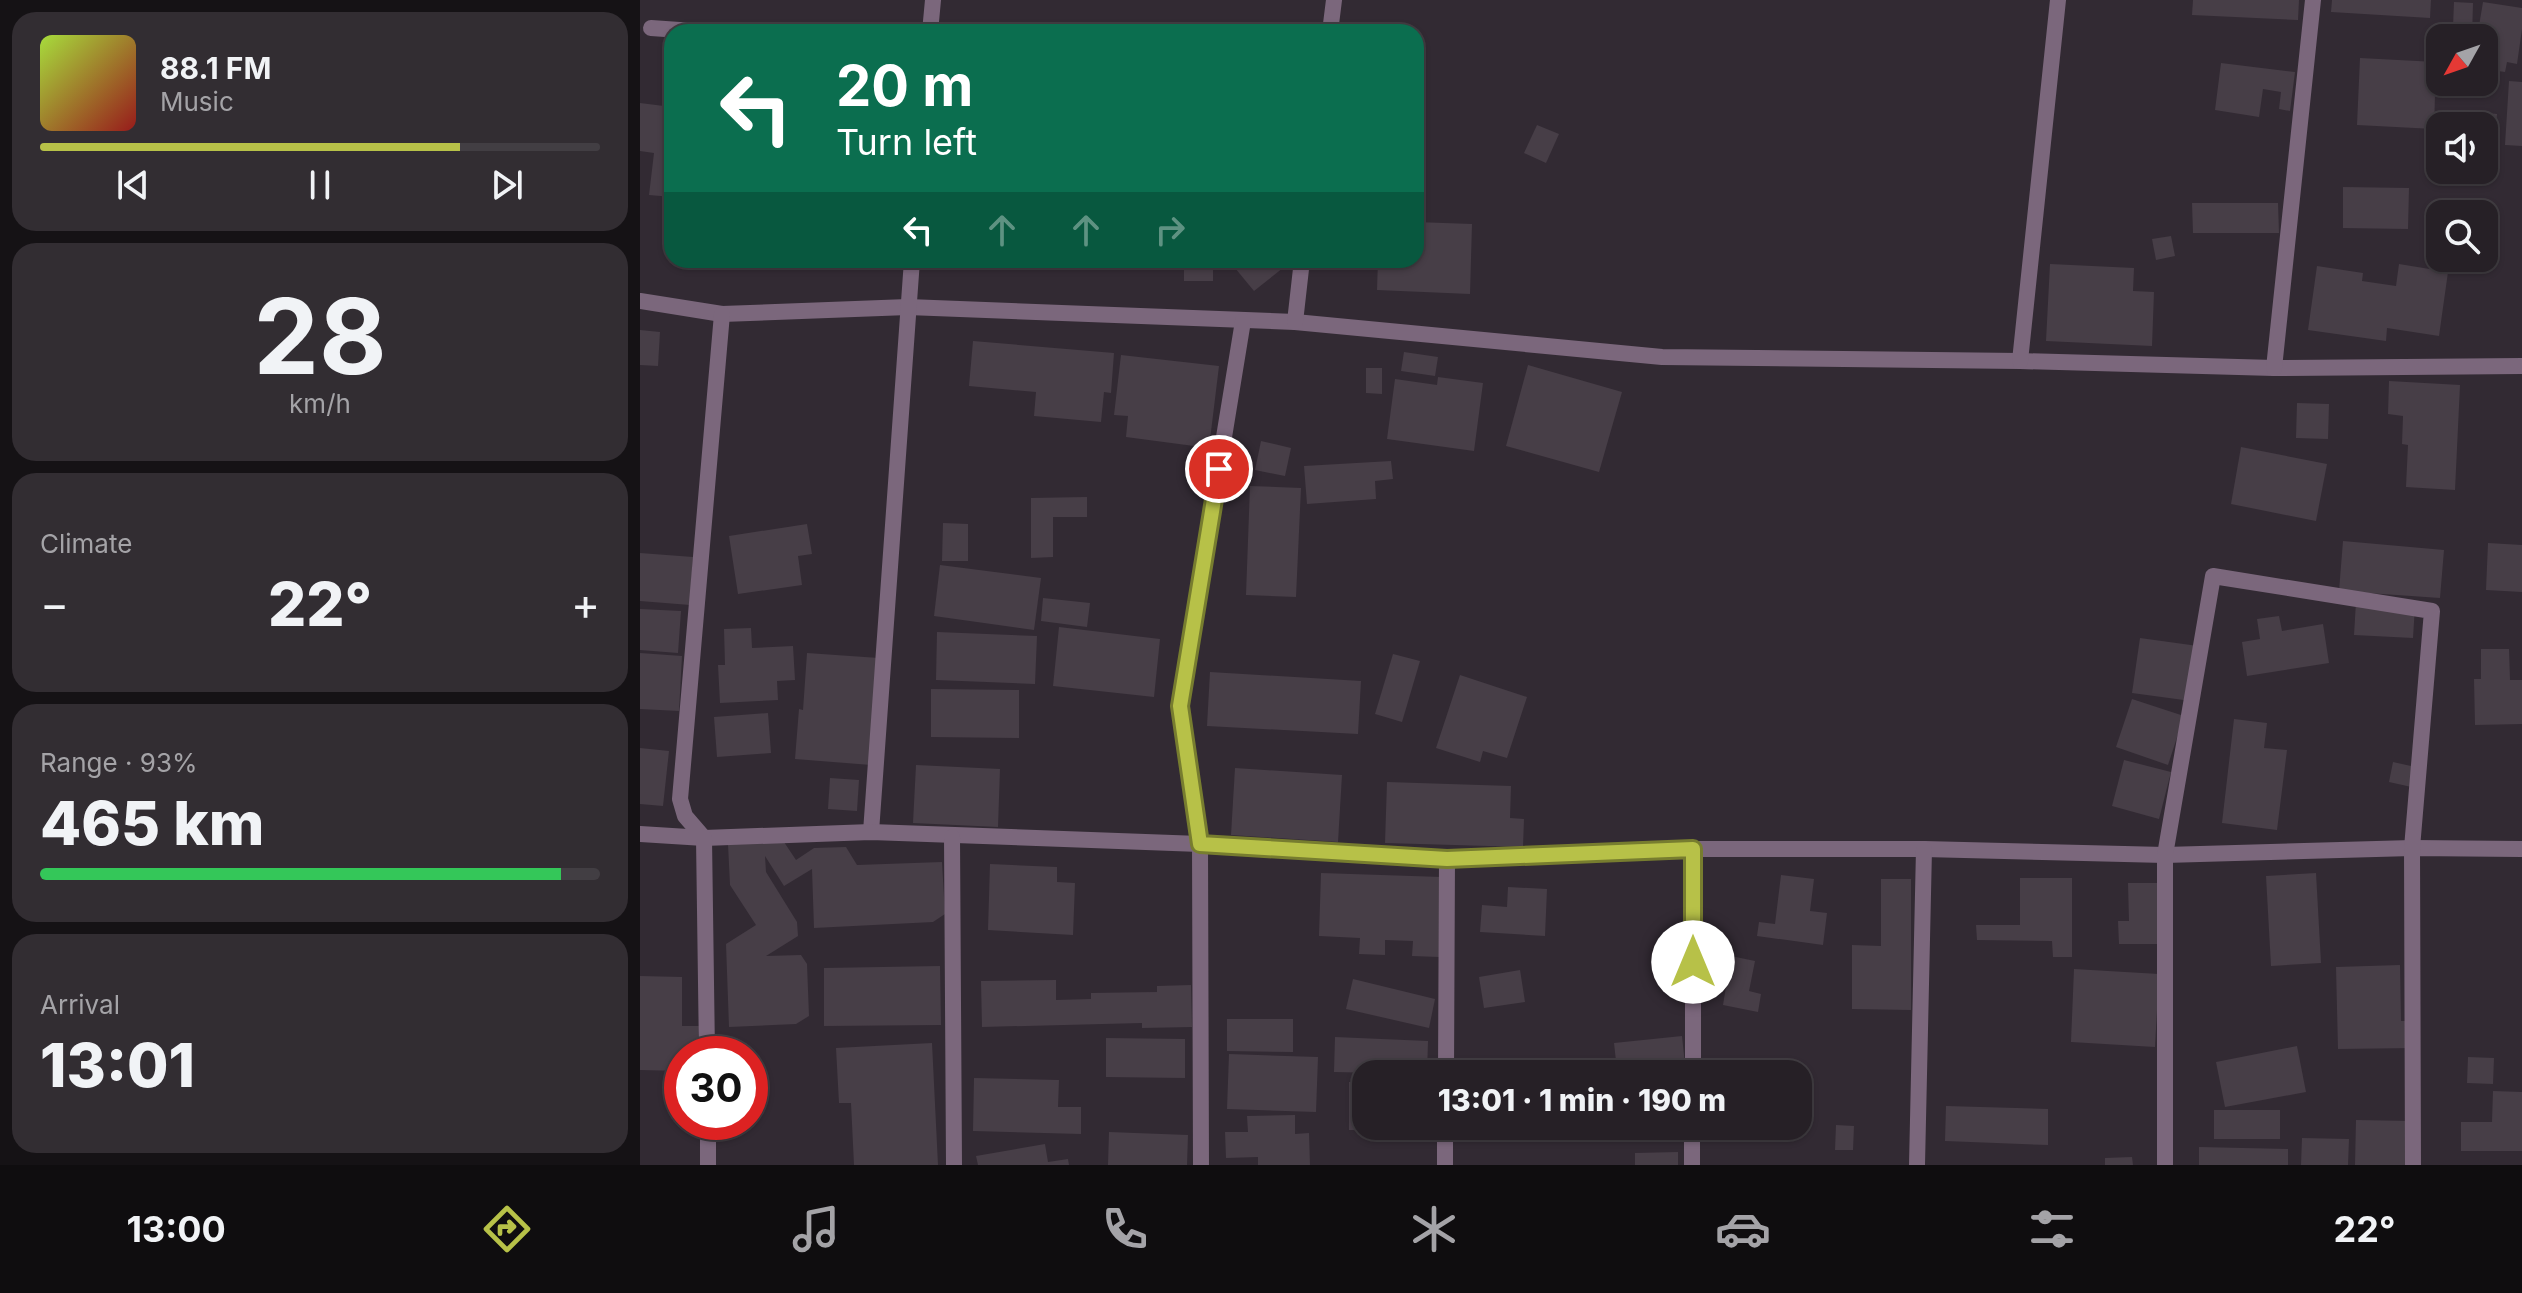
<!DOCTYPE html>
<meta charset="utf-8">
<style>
body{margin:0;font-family:Inter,sans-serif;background:#322d32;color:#f1f3f6;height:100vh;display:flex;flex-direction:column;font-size:30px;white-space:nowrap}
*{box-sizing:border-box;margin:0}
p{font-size:26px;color:#a4a3a7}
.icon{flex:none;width:44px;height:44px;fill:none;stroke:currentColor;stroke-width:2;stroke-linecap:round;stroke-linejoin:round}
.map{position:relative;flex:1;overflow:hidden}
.side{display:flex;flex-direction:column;gap:12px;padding:12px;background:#151215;width:640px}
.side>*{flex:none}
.guide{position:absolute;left:24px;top:24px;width:760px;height:244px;border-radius:24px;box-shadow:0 2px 6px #0004,0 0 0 2px #423e43;background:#0b6e4f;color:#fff;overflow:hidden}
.needle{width:52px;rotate:230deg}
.buttons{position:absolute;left:1786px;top:24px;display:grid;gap:16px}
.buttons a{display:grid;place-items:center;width:72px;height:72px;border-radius:16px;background:#262026;box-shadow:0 2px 6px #0004,0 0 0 2px #423e43;font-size:40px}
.speed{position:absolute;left:24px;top:1036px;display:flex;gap:16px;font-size:40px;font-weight:700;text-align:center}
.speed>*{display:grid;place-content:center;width:104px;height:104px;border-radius:50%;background:#262026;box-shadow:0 2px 6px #0004,0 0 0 2px #423e43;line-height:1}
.speed .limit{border:12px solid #d22;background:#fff;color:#111}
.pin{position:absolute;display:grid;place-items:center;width:68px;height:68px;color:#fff;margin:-34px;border:4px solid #fff;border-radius:50%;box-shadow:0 2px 8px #0007}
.me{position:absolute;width:88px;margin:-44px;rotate:0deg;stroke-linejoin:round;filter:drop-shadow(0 0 6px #0008)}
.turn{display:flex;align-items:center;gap:28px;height:168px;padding:0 40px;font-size:36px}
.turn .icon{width:104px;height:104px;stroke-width:2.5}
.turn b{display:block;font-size:56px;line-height:68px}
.lanes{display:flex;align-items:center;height:76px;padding:0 40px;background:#0003;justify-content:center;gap:40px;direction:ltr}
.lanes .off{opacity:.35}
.big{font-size:60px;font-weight:800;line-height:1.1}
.side .card{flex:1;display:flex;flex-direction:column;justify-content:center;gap:12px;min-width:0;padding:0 28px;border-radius:24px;background:#322d32}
.side .dial{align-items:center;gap:0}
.dial b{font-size:104px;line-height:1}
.song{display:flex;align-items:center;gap:24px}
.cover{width:96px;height:96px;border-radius:12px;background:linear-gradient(135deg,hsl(80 70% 55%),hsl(0 70% 35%))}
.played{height:8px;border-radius:4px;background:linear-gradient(90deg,#b7c148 75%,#423e43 75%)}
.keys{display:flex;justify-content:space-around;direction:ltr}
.heat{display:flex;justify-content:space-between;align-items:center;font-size:44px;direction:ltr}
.charge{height:12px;border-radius:6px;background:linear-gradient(90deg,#34c759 93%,#423e43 0)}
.trip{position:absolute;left:712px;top:1060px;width:460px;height:80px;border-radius:24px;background:#262026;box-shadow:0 2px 6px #0004,0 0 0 2px #423e43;font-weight:800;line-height:80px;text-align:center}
.tab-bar{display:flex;height:128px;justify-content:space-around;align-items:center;background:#0f0d0f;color:#a4a3a7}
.tab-bar .icon{width:56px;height:56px}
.tab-bar .on{color:#b7c148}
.tab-bar b{font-size:36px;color:#f1f3f6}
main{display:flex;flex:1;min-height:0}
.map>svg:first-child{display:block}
.building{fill:#473e47}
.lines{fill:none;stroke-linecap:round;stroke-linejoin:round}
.minor{stroke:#7b677c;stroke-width:16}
.route-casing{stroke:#777d2f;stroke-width:20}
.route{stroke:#b7c148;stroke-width:14}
</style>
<main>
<section class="side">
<div class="card">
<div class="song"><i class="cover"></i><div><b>88.1 FM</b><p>Music</p></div></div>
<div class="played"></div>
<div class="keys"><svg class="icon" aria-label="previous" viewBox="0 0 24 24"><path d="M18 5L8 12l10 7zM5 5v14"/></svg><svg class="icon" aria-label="pause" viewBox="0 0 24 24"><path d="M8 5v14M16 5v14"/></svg><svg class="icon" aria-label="next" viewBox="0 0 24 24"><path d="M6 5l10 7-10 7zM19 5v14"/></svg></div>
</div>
<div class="card dial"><b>28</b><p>km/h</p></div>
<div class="card"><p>Climate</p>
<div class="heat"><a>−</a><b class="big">22°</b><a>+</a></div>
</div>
<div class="card"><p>Range · 93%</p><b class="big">465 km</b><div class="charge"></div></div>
<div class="card"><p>Arrival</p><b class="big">13:01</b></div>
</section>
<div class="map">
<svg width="1882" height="1165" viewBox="0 0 1882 1165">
<rect width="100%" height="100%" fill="#322a33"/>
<g class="building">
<path d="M1553,0H1659L1658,20L1552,15Z"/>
<path d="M1692,0H1791L1790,18L1691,12Z"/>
<path d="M1814,2L1833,3L1832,38H1800V52H1795V26L1813,27Z"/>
<path d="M1843,2L1882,8V29L1877,64L1867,62L1865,72L1844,69V38H1837Z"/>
<path d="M1720,58L1796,62L1794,129L1717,125Z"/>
<path d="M1581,63L1655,72L1650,111L1639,109L1641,92L1623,89L1619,117L1575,110Z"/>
<path d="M1869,81L1882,82V146L1865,145Z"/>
<path d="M0,103L32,107V197L9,195L14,153L0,151Z"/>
<path d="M1827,111L1857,114L1855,134L1844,133V126H1826Z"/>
<path d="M897,125L919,134L906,163L884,153Z"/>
<path d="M1703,187L1769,188L1768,229L1703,228Z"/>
<path d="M1552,203H1638L1639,233H1553Z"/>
<path d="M776,222L832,224L830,294L737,290L738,260H776Z"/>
<path d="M1531,236L1535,256L1516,260L1512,239Z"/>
<rect x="544" y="260" width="29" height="21"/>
<path d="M606,260H653L614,291L595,268Z"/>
<path d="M1410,264L1494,268L1493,291L1514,292L1512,346L1406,341Z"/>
<path d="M1759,264L1808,272L1799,336L1747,328L1746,341L1668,330L1677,266L1723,273L1722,281L1756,286Z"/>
<path d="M0,330L20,332L18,366L0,365Z"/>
<path d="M333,341L474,353L471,393L464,392L461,422L394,416L396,392L329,386Z"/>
<path d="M764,352L798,357L795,376L761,371Z"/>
<path d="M481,355L579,366L569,448L486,437L488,416L474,415Z"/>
<path d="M888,365L982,392L959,472L866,446Z"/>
<path d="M726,368H742V394L726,393Z"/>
<path d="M798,377L843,383L834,451L747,439L755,379L797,385Z"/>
<path d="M1749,381L1820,385L1815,490L1766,487L1768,445L1762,444L1763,416L1748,414Z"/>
<path d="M1657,403L1689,404L1688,439L1656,438Z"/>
<path d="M621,441L651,448L645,476L615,470Z"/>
<path d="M1601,447L1687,464L1676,521L1591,504Z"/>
<path d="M751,461L753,479L735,481L736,499L667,504L664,466Z"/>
<path d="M610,486L661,488L656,597L606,595Z"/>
<path d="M447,497V517H413V557L391,558V498Z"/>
<path d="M303,523L328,524V561H302Z"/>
<path d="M167,524L172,554L158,556L162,585L98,594L89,536Z"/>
<path d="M1703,541L1804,550L1800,598L1699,591Z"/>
<path d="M1848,543L1882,545V592L1846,590Z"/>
<path d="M0,553L53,557L50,605L0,601Z"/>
<path d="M300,565L401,578L394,630L294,616Z"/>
<path d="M403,598L450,603L447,627L401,621Z"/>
<path d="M1716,602L1775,606L1773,638L1714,635Z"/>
<path d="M0,609L41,611L38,653L0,650Z"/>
<path d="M1639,616L1642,631L1683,624L1689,663L1607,676L1602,642L1620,639L1617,619Z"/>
<path d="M419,627L520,639L514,697L413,686Z"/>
<path d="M111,628L112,648L153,646L155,680L137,681L138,700L80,703L78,665H85L84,629Z"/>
<path d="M297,632L397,636L395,684L296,680Z"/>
<path d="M1500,638L1558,646L1551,701L1492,693Z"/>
<path d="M1841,649H1869L1870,680H1882V724L1835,725L1834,679H1841Z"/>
<path d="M0,653L42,656L39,711L0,709Z"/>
<path d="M167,653L239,658L231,765L155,759L159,709L163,710Z"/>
<path d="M753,654L780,661L762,722L735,714Z"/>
<path d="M570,672L721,681L718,734L567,726Z"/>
<path d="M820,675L887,697L867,758L843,751L840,762L796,748Z"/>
<path d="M291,689L379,690V738L291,737Z"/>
<path d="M1492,699L1544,716L1528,765L1476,747Z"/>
<path d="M128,713L131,753L77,757L74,717Z"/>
<path d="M1594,719L1627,723L1624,748L1647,750L1637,830L1582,823Z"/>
<path d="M0,748L29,751L23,806L0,804Z"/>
<path d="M1484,760L1531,772L1519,819L1472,806Z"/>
<path d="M1753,762L1780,768L1776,788L1749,782Z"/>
<path d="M276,765L360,769L358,827L273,823Z"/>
<path d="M595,768L702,775L698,842L591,835Z"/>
<path d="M190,778L219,780L217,811L188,809Z"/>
<path d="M747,782L871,786L870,818L884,819L883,847L745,843Z"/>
<path d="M144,842L156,860L174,848L206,847L217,865L302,862L305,914L293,922L174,928L172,869L144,886L125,856L126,872L157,922L158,936L126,956L161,955L167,964L169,1016L156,1024L89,1027L86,944L116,925L90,885L88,844Z"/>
<path d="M350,864L417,867V882L435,883L433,935L348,930Z"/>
<path d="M681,873L802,877L799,957L772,956L773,941L745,940V955L719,954L720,938L679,936Z"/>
<path d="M1676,873L1681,963L1631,966L1626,876Z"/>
<path d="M1141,875L1174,879L1170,911L1187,913L1183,945L1117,936L1119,922L1135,924Z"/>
<path d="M1380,878H1432V957H1413L1412,941L1337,940L1336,925H1380Z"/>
<path d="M1241,879H1271V1010L1212,1009V945L1241,946Z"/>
<path d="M1488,883H1524V944H1479L1478,921H1489Z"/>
<path d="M868,887L907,889L905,936L840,932L842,905L867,907Z"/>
<path d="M1091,956L1115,961L1109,991L1121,994L1118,1012L1083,1005Z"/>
<path d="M1760,965L1761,1021H1774L1775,1048L1698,1049L1696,967Z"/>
<path d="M300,966L301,1025L184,1026V968Z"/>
<path d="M1434,969L1519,974L1515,1047L1431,1042Z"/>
<path d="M880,970L885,1002L844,1008L839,977Z"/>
<path d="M0,976L42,977V1026H59L58,1054H42V1071L0,1070Z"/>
<path d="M713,979L795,999L789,1028L706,1009Z"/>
<path d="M416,980V1000L451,999V993L517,992V986L551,985L552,1027L502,1028V1023L342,1027L341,981Z"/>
<path d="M587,1019H653V1052L587,1051Z"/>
<path d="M1042,1036L1046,1074H954L953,1063L976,1061L974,1043Z"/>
<path d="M695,1037L788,1041L787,1074L694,1072Z"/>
<path d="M466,1038L545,1039V1078L466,1077Z"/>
<path d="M292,1043L298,1165H214L211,1103H199L196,1048Z"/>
<path d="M1657,1046L1666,1092L1585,1107L1576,1062Z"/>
<path d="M589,1054L678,1057L676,1112L587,1109Z"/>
<path d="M1828,1057L1854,1058L1853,1084L1827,1083Z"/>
<path d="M334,1078L419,1080L418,1107H441V1134L333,1131Z"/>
<path d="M709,1082H726V1126H793V1130H709Z"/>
<path d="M1853,1091L1882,1092V1151H1821V1122H1852Z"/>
<path d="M1306,1106L1408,1109V1145L1305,1141Z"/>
<rect x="1574" y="1110" width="66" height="29"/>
<path d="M655,1115V1134L669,1133L670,1165H618V1157L586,1158L585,1132H608L607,1116Z"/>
<path d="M1716,1120L1772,1121L1771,1165H1715Z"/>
<path d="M1196,1125L1214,1126L1213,1150H1195Z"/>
<path d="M469,1132L548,1135L547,1165H468Z"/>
<path d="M1662,1138L1709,1139L1708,1165H1661Z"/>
<path d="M405,1144L408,1162L428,1159L429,1165H338L336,1156Z"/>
<path d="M1559,1147L1648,1149V1165H1559Z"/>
<path d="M1038,1152V1165H995V1153Z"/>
<path d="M1492,1157L1493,1165H1465V1158Z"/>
</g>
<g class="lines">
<g class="minor">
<path d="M11,28L68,32"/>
<path d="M290,32L293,0"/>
<path d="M690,32L694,0"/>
<path d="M0,301L82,314L268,307L655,322L1022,357L1380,361L1634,368L1882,366"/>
<path d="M655,322L662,260"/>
<path d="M1380,361L1418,0"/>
<path d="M1634,368L1673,0"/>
<path d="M231,832L272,260"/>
<path d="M0,834L64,838L231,832L560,844L807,859L1053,849H1284L1525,855L1772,848L1882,849"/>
<path d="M312,837L314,1165"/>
<path d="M67,1054L64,838L45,816L40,799L82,314"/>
<path d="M806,1074L807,859"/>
<path d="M1053,1074V849"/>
<path d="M68,1122V1165"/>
<path d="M561,1165L560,844L540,706L603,321"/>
<path d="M805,1165V1126"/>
<path d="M1052,1165V1126"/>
<path d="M1277,1165L1284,849"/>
<path d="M1525,1165V855L1573,576L1792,611L1772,848L1773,1165"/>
</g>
</g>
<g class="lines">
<defs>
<path id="route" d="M579,469L540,706L560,844L807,859L1053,849V962"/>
</defs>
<use href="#route" class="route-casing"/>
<use href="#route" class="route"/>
</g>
</svg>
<div class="buttons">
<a><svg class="needle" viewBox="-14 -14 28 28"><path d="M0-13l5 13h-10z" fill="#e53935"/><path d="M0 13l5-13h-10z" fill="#a4a3a7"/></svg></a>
<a><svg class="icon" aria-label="sound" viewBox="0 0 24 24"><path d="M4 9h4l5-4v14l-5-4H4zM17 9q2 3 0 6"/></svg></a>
<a><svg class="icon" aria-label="search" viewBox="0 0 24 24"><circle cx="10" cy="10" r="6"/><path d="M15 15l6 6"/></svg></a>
</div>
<div class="speed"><div class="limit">30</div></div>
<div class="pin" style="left:579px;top:469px;background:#d93025"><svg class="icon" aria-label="arrive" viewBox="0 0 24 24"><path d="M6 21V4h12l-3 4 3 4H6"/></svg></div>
<svg class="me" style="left:1053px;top:962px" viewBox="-20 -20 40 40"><circle r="19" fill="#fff"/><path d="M0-13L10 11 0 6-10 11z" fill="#b7c148"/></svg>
<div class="trip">13:01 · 1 min · 190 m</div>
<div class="guide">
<div class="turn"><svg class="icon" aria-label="left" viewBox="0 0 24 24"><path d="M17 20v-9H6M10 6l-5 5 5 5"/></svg><div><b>20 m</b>Turn left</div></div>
<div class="lanes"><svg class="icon" aria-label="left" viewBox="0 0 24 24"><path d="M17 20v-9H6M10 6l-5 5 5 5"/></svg><svg class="icon off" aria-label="ahead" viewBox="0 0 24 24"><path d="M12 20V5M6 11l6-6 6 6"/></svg><svg class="icon off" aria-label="ahead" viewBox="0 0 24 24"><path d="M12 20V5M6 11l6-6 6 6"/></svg><svg class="icon off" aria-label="right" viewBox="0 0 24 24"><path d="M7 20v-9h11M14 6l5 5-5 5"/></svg></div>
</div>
</div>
</main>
<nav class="tab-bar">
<b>13:00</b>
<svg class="icon on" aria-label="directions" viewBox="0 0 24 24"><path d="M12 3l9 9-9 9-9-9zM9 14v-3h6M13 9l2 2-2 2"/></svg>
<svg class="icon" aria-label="music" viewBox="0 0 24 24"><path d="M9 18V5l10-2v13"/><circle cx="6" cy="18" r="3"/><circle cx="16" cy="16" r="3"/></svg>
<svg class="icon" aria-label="phone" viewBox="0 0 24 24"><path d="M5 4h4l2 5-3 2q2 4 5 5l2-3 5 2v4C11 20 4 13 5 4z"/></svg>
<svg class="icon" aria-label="climate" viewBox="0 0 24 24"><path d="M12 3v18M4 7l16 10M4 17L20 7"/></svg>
<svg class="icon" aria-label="car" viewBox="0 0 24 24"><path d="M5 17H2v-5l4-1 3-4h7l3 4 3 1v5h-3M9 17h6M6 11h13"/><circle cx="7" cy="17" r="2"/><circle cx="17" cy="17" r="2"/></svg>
<svg class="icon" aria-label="filters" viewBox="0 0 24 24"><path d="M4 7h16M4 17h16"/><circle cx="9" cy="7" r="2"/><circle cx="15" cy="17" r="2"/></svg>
<b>22°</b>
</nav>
